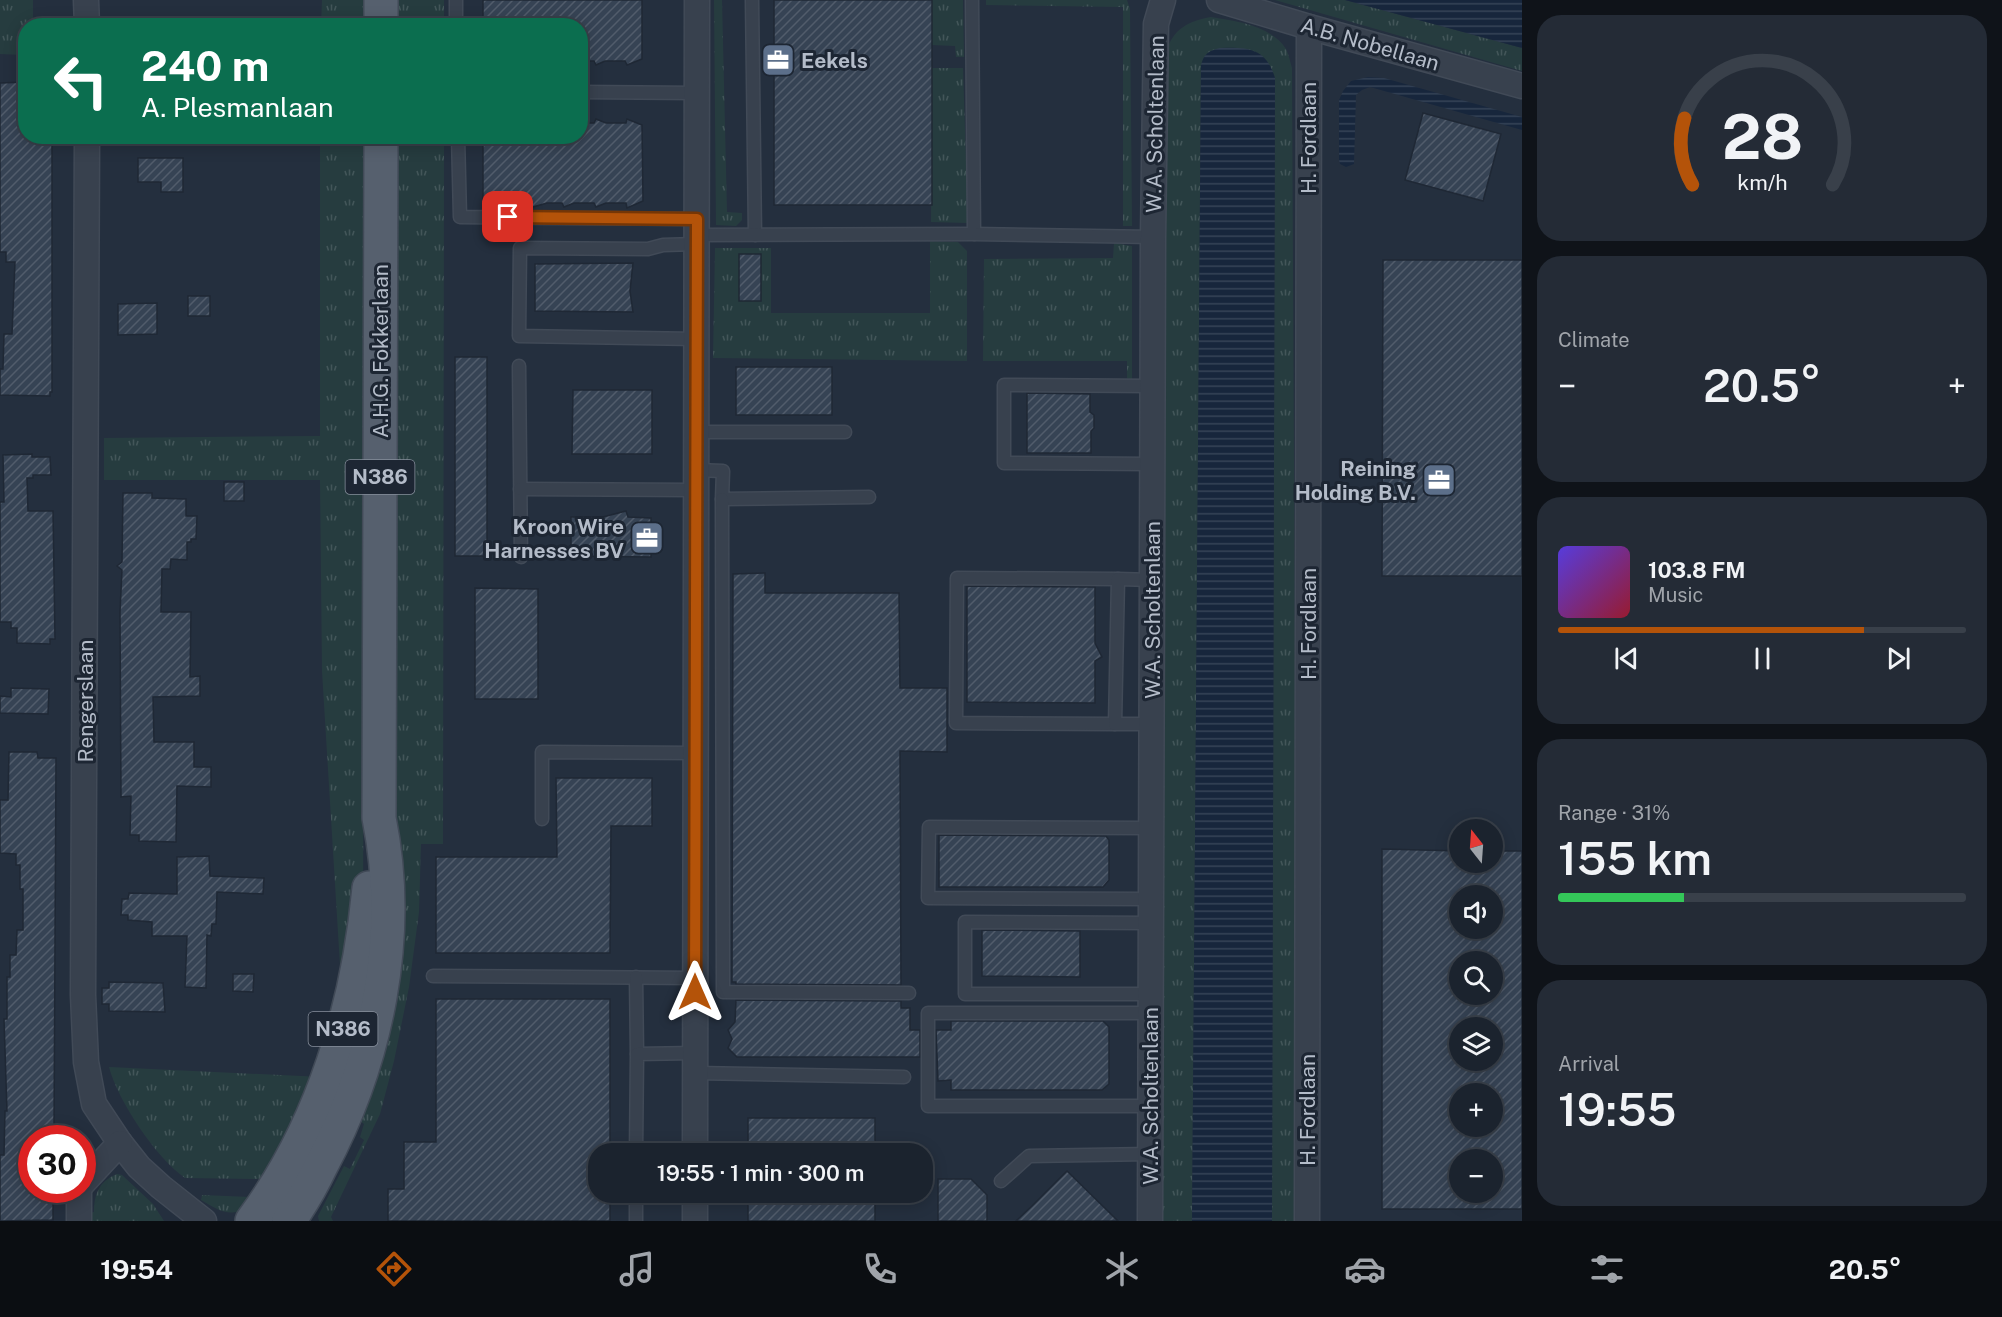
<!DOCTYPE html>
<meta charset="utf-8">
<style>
body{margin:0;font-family:"Public Sans",sans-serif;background:#242b36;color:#f1f3f6;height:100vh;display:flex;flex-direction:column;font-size:22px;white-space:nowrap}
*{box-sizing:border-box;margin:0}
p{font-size:20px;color:#a0a4aa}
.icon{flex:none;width:33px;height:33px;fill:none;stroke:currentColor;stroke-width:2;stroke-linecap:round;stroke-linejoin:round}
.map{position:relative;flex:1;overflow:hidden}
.drawer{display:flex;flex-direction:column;gap:15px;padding:15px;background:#0f1319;width:480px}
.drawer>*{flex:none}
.guide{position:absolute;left:18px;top:18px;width:570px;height:126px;border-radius:24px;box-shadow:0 3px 15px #0003,0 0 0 2px #39404a;background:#0b6e4f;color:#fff;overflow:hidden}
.needle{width:39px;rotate:343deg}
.buttons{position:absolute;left:1449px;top:819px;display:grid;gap:12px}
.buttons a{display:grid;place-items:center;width:54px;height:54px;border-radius:50%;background:#1b232e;box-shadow:0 3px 15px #0003,0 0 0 2px #39404a;font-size:30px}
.speed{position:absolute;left:18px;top:1125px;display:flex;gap:12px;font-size:30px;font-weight:700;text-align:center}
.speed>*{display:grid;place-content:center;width:78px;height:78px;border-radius:50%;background:#1b232e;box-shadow:0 3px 15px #0003,0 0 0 2px #39404a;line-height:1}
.speed .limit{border:9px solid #d22;background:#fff;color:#111}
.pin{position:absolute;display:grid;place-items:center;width:51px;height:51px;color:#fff;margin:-26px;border-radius:12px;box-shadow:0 3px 9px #0006}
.me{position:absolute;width:66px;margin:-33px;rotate:0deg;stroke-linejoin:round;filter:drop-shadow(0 0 4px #0008)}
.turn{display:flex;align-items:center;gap:21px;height:126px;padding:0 24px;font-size:27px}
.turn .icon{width:78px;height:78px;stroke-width:2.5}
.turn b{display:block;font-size:42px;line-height:51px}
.big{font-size:45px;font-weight:600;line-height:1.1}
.drawer .card{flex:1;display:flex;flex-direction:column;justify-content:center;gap:9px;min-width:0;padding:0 21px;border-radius:24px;background:#242b36}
.drawer .dial{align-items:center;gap:0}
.dial svg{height:156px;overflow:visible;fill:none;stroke:#39404a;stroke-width:7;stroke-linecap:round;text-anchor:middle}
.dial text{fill:#f1f3f6;stroke:none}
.song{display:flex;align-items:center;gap:18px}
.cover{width:72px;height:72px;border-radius:9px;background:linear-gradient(135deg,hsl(250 70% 55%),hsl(350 70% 35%))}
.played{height:6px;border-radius:3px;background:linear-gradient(90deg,#b45309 75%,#39404a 75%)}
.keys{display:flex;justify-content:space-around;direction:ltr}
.heat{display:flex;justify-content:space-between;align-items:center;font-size:33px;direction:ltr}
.charge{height:9px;border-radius:4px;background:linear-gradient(90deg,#34c759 31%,#39404a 0)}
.trip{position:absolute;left:588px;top:1143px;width:345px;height:60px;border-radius:24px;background:#1b232e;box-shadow:0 3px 15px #0003,0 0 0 2px #39404a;font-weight:600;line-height:60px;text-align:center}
.tabs{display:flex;height:96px;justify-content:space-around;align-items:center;background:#0b0e12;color:#a0a4aa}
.tabs .icon{width:42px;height:42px}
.tabs .active{color:#b45309}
.tabs b{font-size:27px;color:#f1f3f6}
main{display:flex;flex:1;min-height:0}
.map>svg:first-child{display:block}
.grass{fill:url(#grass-tufts)}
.water{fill:url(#water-rules)}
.building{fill:url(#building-hatch);stroke:#1f2835;stroke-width:1.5;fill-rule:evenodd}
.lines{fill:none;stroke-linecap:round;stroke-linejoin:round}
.service-casing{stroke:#414a57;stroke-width:15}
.minor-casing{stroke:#414a57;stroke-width:27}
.primary-casing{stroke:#414a57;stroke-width:36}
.service{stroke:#38414e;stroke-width:12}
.minor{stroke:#38414e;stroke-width:24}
.primary{stroke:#56606e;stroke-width:33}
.route-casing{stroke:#753606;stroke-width:15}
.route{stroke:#b45309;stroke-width:10}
.labels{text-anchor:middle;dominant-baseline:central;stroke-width:6;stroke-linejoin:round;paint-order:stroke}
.shield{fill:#1d2633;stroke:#878f9c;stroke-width:1.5}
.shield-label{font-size:20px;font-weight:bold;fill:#b4bcc9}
.street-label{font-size:21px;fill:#b4bcc9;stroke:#1d2633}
.poi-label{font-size:21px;font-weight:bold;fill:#b4bcc9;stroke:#1d2633;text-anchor:end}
</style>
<main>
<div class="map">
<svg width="1522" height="1221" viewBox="0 0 1522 1221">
<defs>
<pattern id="grass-tufts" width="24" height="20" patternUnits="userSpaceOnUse" patternTransform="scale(1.5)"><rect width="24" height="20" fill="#263c3f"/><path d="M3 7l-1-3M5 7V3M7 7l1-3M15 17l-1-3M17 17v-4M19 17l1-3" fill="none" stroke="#435659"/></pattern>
<pattern id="water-rules" width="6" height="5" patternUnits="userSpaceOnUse" patternTransform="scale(1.5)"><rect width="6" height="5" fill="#17263c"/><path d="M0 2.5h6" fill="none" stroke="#364457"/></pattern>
<pattern id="building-hatch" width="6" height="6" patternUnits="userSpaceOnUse" patternTransform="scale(1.5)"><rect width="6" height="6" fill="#364354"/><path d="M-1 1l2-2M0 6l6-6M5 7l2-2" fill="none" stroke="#515c6b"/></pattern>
</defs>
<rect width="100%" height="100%" fill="#242f3e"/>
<g class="grass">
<path d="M0,0H33V25L26,26L25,54L24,55L0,54Z"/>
<path d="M322,0H366V25L321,26Z"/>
<path d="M393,0H444V25L393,26Z"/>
<path d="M714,0H722L727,212L742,213V220L736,226L716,225Z"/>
<path d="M932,0H963L964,57H956L955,46L932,45Z"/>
<path d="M986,0H1127L1130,9L1132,226H1123V7L986,5Z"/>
<path d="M1275,0H1345L1522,48V71Z"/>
<path d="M1211,17C1236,21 1272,26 1286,49C1289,55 1290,62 1292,68L1297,1063L1294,1221H1272L1275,78L1201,65L1192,1221H1162L1166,52C1173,29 1188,21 1211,17Z"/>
<path d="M932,68H963L968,223L931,222Z"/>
<path d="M320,137H366L363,901L351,986L340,965L322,671L320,480H104V438L320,436Z"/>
<path d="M392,137H444L443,844H421L419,912L409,987L394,1061L380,1114L331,1217L333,1221H319L318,1216L344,1166L350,1169L364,1140L360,1137L364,1124L359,1120L369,1069Z"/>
<path d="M930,241L958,242L967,251V361L713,358L715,248H771V313H930Z"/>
<path d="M1114,243L1132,246V379L1127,378V361H983L984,259L1113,258Z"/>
<path d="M109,1067L322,1077L266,1179L185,1178C156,1158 118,1101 109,1067Z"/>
<path d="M117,1174L122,1175L153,1204L164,1221H88V1213L94,1212C94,1195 99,1181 117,1174Z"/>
<path d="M202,1195L250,1197L244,1211C223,1215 219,1210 201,1200Z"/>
</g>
<g class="water">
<path d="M1345,0H1522V48Z"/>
<path d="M1220,48C1248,47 1266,48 1275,78L1272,1221H1192L1201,65C1204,53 1209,51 1220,48Z"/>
<path d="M1368,77L1384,78L1522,117V130L1370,87L1362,90L1356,95L1354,164L1346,167L1340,164L1339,160V100L1343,91L1351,81Z"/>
</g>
<g class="building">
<path d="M483,0H642V59L627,65L625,61H605L596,65L594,61H580V26H483Z"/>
<rect x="774" y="0" width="158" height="205"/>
<path d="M26,82V136H52V392H50V396L0,395V369H3L4,334H12L15,262H6V252H0V83Z"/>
<path d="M1423,113L1501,134L1483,201L1405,180Z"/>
<path d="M596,119L606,123H626L627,119L642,125L643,201L627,208L626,203H606L596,207L594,203H574L564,207L562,203H547L533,207L531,203H511L501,207L499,203H483V136H580V123H594Z"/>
<path d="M138,158H183V192H161V182H138Z"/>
<rect x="739" y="254" width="22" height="47"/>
<path d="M1383,260H1522V576H1382Z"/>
<path d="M633,263L630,291L633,312L535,311V264Z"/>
<rect x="188" y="296" width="22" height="20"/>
<path d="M157,303V334L118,335V304Z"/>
<rect x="455" y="357" width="32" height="199"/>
<rect x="736" y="367" width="96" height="48"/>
<path d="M573,390H652V454H572Z"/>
<path d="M1027,393L1090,394V412L1094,415V428L1091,431V453H1027Z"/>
<path d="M32,454V457H50L51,475H33V478H27L28,511H53L55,639H50V644L17,643V628H11V622H0V502H4L3,455Z"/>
<rect x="224" y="482" width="20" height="19"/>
<path d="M123,493H152V498L186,499V516H197L196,539H191V542H187V560L171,559L170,569H162L161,612H191L190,677L200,676V696L153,697L154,742H194V767H211V787L177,786L176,842L139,841V835H130L131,796L121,797L120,612L122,570L117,566L122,562Z"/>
<path d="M626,511L628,517L651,518V557L571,556V517H603Z"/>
<path d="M765,573V593H899L900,688H947V752L900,751L901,985L736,984V982H732L733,574Z"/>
<path d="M967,586L1095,587V643L1102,657L1095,661V703L967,702Z"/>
<path d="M475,588L538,589V699H475Z"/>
<path d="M11,688L49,689L48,714L0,713V696L11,697Z"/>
<path d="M9,752H37L38,758H56L54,1131H49V1135H32V1190H53V1220L0,1221V1155H4L5,1111H7L4,1019H7V977H10V955H16L17,930H23V889H20V865H16V854L0,853V800H8Z"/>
<path d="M556,778H652V826H611L610,953H436V857H557Z"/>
<path d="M939,835L1106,836L1109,840V880L1103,887H939Z"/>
<path d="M1382,849L1460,851V862H1492V851H1522V1209H1382ZM1460,896H1492V928H1460ZM1460,962H1492V994H1460ZM1460,1028H1492V1060H1460ZM1460,1094H1492V1126H1460ZM1460,1160H1492V1192H1460Z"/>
<path d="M209,856L210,876L264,878L263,894L217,892L216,924H212L211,936L207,935L206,988L185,987L187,936H152V922L128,920V915H121L122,899H128L129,893L177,894V857Z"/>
<path d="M982,930L1080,931V977L982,976Z"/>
<path d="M233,974H254L253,992L233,991Z"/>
<path d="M109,982L163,983L165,1012L109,1011V1004H102V988H109Z"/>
<path d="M436,999H610V1154H598V1192H610V1221H388V1189H404V1142H436Z"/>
<path d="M736,1000L901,1001V1008H910V1030H920V1057H737L728,1048L732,1039L728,1030L735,1022Z"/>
<path d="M951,1021H1103L1109,1027V1084L1102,1090H951V1080L938,1081L936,1030H951Z"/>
<rect x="748" y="1118" width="127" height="36"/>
<path d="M1067,1171L1118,1221H1016L1032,1206Z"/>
<path d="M938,1179H971L987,1195V1221H938Z"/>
<rect x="748" y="1192" width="127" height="29"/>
</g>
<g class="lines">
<defs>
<g id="service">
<path d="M752,0L755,235"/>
<path d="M972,0L974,234"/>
<path d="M456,26V0"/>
<path d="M580,92L697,93"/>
<path d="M458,136L460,217L697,219"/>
<path d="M697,235L974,234L1153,237"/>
<path d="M696,339L519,336L520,248L648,249L663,245L697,244"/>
<path d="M519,366L521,557"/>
<path d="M696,432H845"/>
<path d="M1152,464L1004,463V385L1153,386"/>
<path d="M696,470L723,471L722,499L869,497"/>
<path d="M520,489L696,490"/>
<path d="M722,499L723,992L909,993"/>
<path d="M1115,724L956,723L957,578L1118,579"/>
<path d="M1151,724H1115L1118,579L1153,580"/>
<path d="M542,819V752L696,753"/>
<path d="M1151,899L928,898L929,827L1151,828"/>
<path d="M433,976L695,978"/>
<path d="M636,977L637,1054"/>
<path d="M1150,994H965V922L1151,923"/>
<path d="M695,1073L904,1077"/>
<path d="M1150,1106H928V1013H1150"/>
<path d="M636,1154L637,1054L695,1053"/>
<path d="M1001,1181L1029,1156L1150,1154"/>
<path d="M636,1221V1192"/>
</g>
<g id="minor">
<path d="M86,0L87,26"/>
<path d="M1219,0L1309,27L1522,86"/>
<path d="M87,136L83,995L86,1062L94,1104L120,1143L139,1167L161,1187L204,1221"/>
<path d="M695,1154L697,0"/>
<path d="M82,1184L120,1143"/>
<path d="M79,1190V1221"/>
<path d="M695,1221V1192"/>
<path d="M1150,1221L1153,237L1156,24L1163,0"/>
<path d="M1307,1221L1309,27"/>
</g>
<g id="primary">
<path d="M381,26V0"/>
<path d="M252,1221C323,1125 358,1006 369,888"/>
<path d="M289,1221C301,1204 312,1185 321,1166C377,1061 403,936 379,818L381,136"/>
</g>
</defs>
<use href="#service" class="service-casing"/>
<use href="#minor" class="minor-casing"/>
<use href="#primary" class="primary-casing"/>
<use href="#service" class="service"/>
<use href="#minor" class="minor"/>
<use href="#primary" class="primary"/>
</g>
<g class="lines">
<defs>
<path id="route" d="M508,217L697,219L695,992"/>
</defs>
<use href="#route" class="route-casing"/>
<use href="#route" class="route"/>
</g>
<defs>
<symbol id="office-square" viewBox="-11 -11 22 22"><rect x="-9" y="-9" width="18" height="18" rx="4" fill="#5c6f8a" stroke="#1d2633"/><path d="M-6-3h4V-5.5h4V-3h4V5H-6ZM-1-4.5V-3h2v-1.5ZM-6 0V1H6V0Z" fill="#fff"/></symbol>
</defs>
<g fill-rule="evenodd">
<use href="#office-square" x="759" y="41" width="38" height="38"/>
<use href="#office-square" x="1420" y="461" width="38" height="38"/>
<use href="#office-square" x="628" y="519" width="38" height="38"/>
</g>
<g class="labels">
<g class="shield">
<rect x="345.5" y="460" width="69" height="34" rx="4.5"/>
<rect x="308.5" y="1012" width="69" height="34" rx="4.5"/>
</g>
<g class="shield-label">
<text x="380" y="477">N386</text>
<text x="343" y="1029">N386</text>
</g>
<g class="street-label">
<text transform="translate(1370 44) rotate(16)">A.B. Nobellaan</text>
<text transform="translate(1155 124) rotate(-89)">W.A. Scholtenlaan</text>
<text transform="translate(1308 138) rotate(-90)">H. Fordlaan</text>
<text transform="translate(380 351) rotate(-90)">A.H.G. Fokkerlaan</text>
<text transform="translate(1152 610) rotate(-90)">W.A. Scholtenlaan</text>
<text transform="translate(1308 624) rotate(-90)">H. Fordlaan</text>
<text transform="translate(85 701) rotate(-90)">Rengerslaan</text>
<text transform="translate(1150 1096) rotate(-90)">W.A. Scholtenlaan</text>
<text transform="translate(1307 1110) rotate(-90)">H. Fordlaan</text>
</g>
<g class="poi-label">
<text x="801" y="60" text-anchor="start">Eekels</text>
<text x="1416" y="468">Reining<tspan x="1416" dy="24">Holding B.V.</tspan></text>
<text x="624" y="526">Kroon Wire<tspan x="624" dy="24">Harnesses BV</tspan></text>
</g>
</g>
</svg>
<div class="buttons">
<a><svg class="needle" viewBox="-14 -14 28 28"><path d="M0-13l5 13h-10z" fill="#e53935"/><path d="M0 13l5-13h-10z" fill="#a0a4aa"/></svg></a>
<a><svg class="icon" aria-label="sound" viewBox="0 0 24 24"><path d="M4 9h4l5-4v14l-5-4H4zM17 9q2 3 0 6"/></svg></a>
<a><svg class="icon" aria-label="search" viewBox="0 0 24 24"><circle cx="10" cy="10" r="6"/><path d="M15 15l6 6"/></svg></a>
<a><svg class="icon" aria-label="layers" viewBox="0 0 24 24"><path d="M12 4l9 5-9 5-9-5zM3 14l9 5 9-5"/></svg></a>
<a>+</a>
<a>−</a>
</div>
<div class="speed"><div class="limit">30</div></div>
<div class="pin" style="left:508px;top:217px;background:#d93025"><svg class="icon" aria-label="arrive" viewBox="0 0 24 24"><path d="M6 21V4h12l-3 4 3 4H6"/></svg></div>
<svg class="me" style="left:695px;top:992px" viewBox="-20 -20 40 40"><path d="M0-17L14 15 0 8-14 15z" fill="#b45309" stroke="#fff" stroke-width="4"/></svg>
<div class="trip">19:55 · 1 min · 300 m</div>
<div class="guide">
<div class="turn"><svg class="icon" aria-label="left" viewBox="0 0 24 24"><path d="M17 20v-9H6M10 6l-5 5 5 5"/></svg><div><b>240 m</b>A. Plesmanlaan</div></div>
</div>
</div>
<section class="drawer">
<div class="card dial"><svg viewBox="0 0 100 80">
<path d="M14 69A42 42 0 1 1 86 69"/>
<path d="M14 69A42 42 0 0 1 10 35" stroke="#b45309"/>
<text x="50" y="56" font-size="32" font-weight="700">28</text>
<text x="50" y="72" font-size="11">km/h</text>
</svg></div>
<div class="card"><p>Climate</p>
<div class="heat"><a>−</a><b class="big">20.5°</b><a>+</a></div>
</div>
<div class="card">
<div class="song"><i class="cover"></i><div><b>103.8 FM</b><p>Music</p></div></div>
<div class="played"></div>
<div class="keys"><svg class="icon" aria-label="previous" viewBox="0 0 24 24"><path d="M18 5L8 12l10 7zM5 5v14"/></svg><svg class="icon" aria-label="pause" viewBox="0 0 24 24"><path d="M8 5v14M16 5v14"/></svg><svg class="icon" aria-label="next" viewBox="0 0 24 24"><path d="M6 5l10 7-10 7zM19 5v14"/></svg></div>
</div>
<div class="card"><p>Range · 31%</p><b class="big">155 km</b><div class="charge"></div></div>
<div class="card"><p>Arrival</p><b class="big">19:55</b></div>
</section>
</main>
<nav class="tabs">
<b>19:54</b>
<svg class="icon active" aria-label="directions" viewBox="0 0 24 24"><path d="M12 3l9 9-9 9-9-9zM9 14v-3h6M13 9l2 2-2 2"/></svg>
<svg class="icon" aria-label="music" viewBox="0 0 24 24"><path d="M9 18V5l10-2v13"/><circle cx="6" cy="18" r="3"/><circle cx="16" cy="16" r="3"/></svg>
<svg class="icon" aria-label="phone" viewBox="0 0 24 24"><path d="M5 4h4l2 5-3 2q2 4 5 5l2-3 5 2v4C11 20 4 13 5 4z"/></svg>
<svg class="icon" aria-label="climate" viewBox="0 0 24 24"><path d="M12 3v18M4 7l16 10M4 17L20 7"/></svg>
<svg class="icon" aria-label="car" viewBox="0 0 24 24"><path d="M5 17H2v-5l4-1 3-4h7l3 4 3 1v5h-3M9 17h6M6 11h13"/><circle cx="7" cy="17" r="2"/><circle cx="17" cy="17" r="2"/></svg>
<svg class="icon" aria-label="filters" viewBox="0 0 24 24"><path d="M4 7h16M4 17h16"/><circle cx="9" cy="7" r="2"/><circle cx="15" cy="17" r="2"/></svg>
<b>20.5°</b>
</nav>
